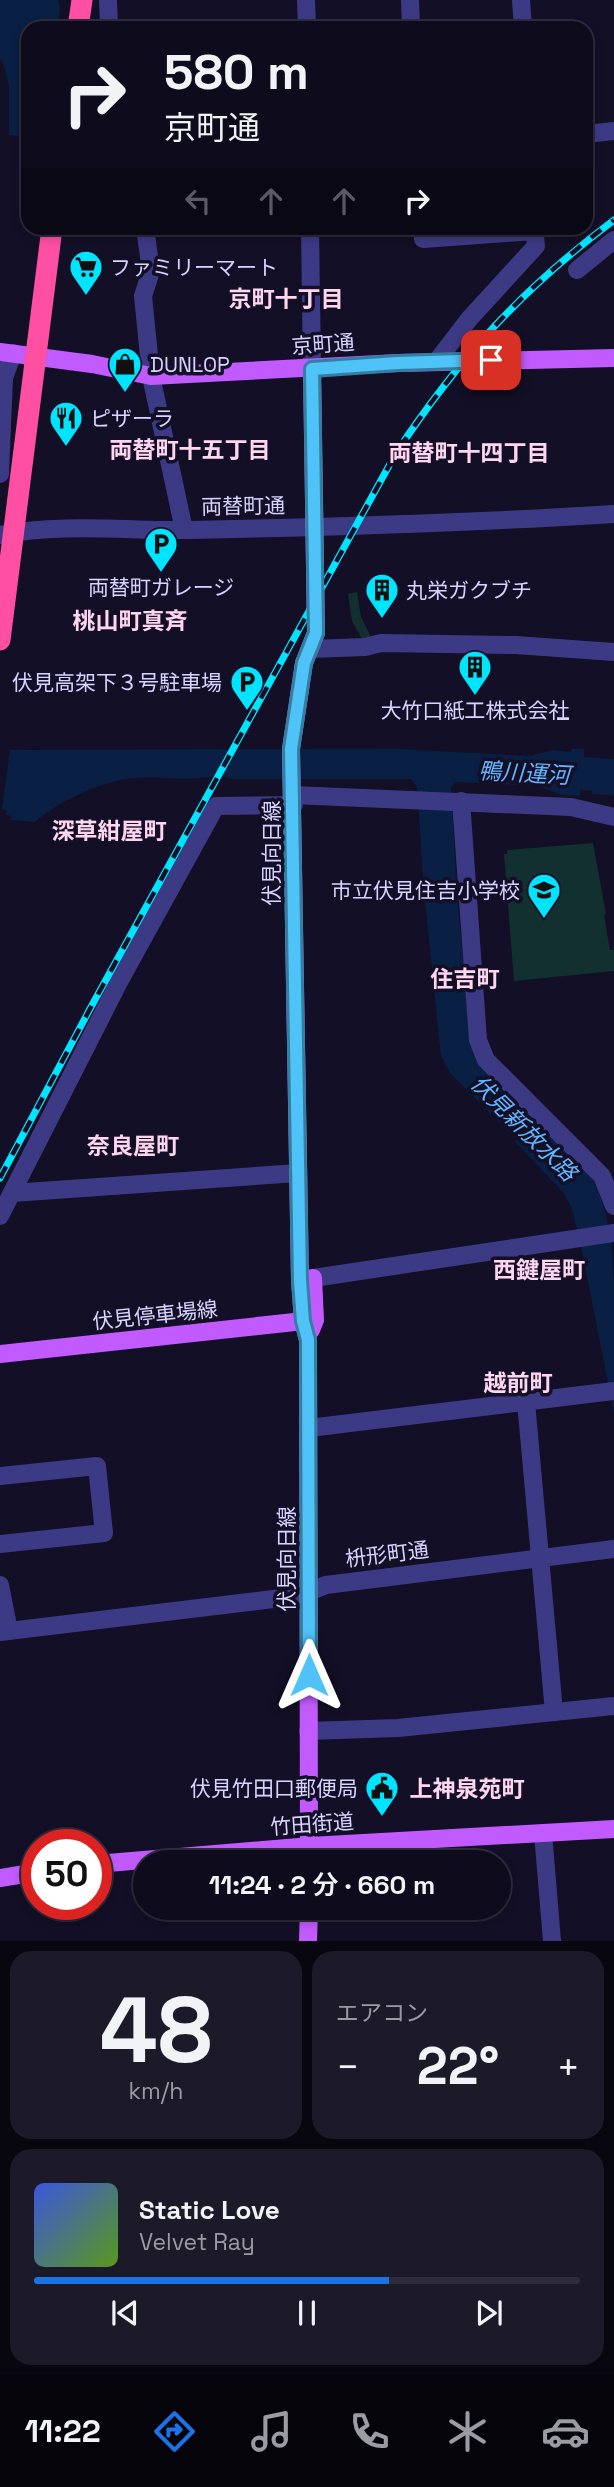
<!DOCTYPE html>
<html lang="ja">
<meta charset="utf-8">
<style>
body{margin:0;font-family:"Space Grotesk","Noto Sans JP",sans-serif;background:#1c1929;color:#f1f3f6;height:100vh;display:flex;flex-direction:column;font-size:26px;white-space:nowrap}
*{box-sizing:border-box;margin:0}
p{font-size:23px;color:#9b9ba3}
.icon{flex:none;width:38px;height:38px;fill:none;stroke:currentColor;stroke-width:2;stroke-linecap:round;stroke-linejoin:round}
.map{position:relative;height:1941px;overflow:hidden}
.side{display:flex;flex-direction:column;gap:10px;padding:10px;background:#08060f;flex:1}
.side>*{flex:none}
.guide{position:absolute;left:21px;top:21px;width:572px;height:214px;border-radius:21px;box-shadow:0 4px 10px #0003,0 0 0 2px #2e2b3b;background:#0e0b1c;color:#f1f3f6;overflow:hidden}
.speed{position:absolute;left:21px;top:1829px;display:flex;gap:14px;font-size:35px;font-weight:700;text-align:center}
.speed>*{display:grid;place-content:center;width:91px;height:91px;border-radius:50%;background:#0e0b1c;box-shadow:0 4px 10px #0003,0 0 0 2px #2e2b3b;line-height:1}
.speed .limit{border:10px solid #d22;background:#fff;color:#111}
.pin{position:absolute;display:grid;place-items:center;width:60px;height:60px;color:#fff;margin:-30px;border-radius:14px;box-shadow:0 4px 10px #0006}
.me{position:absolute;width:77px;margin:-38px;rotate:0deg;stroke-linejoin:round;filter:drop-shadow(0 0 5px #0008)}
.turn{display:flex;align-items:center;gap:24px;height:147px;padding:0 28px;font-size:32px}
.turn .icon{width:91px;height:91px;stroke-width:2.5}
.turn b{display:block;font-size:49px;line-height:60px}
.lanes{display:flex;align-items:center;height:66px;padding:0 28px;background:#0003;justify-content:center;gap:35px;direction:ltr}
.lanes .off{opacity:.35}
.big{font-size:52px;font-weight:600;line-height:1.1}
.side .card{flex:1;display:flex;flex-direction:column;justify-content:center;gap:10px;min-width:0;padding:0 24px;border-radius:21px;background:#1c1929}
.side .dial{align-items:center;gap:0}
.dial b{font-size:91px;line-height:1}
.song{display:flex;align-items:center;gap:21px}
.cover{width:84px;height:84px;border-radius:10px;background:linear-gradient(135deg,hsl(230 70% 55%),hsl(90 70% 35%))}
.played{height:7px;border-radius:4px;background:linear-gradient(90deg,#1a73e8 65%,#2e2b3b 65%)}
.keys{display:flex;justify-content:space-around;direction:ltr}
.heat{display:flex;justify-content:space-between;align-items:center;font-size:38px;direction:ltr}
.side .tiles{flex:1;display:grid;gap:10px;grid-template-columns:1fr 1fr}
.card:last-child{grid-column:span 2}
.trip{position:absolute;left:133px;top:1850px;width:378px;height:70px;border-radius:35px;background:#0e0b1c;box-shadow:0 4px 10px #0003,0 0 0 2px #2e2b3b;font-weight:600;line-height:70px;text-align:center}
.dock{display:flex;height:112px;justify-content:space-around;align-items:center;background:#06040b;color:#9b9ba3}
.dock .icon{width:49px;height:49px}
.dock .current{color:#1a73e8}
.dock b{font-size:32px;color:#f1f3f6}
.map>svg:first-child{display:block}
.green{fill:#12302f}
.water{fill:#0a1f44}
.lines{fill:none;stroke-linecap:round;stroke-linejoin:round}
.river{stroke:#0a1f44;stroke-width:28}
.minor{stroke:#3d3a85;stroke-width:18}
.major{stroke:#c25bff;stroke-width:18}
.highway{stroke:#ff4fa3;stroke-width:21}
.rail-casing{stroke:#00e5ff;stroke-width:7}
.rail{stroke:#130f26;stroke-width:4.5;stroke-dasharray:13;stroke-linecap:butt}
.route-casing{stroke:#337fa1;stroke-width:18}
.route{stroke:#4fc3f7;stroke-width:12}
.labels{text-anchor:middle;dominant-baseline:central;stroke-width:7;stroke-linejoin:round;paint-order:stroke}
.poi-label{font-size:21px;fill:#d9d4ff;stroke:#130f26;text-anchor:start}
.street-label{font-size:21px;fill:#d9d4ff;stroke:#130f26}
.neighbourhood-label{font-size:23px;font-weight:bold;fill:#ffd6f0;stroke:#130f26}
.water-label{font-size:23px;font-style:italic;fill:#62b6ff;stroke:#130f26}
</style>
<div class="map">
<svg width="614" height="1941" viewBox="0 0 614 1941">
<rect width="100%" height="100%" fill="#130f26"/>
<g class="green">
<path d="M357,592L361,617L372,639L363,641L352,621L348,594Z"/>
<path d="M593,843L606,914L604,915L610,950H614V971L514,981L504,854H507V850Z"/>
</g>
<g class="water">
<path d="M0,0H58L60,10L57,28H28V122L26,137L9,135V85L3,63L0,60Z"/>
<path d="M399,749L529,756L553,750L571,752L572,749H584V757L614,759V769L582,767L580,796L561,795L538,786L455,782L451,788L457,897L471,1043L481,1066L592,1178C614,1219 614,1269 614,1315C614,1348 614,1380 614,1413L578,1231L570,1204L563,1192L516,1143L515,1138L450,1073L441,1056L424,891L417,787L411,779H231C222,774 210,778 199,778C178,780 155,776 134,778C105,780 56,802 35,822L10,820L11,816L6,815V810L2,809L10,750Z"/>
<path d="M593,772L614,773V795L592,794Z"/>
</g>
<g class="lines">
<path class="river" d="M545,774L614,778"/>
<g class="minor">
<path d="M108,0L109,28"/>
<path d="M306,0L307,28"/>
<path d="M410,0L411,28"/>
<path d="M521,0L523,28"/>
<path d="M586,134L614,131"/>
<path d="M145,228L151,271L143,296L151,376L184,530"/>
<path d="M310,228L312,369"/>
<path d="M422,228L423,239L534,231"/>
<path d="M577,270L614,240"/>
<path d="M436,362L470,318L536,246L534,228"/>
<path d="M0,474L4,378L13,353"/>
<path d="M0,535C62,523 128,531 190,530C331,527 473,523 614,514"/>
<path d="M310,649L365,647L381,643L516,645L614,652"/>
<path d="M293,795L571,807L614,817"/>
<path d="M461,801L478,1040L486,1060L602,1176L614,1206"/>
<path d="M12,1193L298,1173"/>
<path d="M0,1216L119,982L216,806L294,805"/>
<path d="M300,1280L614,1233"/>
<path d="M526,1402L554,1712"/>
<path d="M309,1428L614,1391"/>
<path d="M0,1476L97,1466L104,1533L0,1544"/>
<path d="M0,1585L9,1631"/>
<path d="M0,1632L298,1596L326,1585L614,1549"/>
<path d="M308,1731L398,1728L614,1706"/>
<path d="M543,1833L552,1941"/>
</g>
<g class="major">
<path d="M0,352L92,364L151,376L398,363L614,358"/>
<path d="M311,1330L315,1320L313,1278"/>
<path d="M0,1354L313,1320"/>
<path d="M309,1862L308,1340L303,1321L300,1280L291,749L304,663L316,633L312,369"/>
<path d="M96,1864L310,1846L614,1829"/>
<path d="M0,1878L37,1872"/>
<path d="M308,1941L309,1908"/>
</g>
<g class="highway">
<path d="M78,28L82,0"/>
<path d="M0,640L52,228"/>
</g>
<defs>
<path id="rail" d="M0,1178L91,1007L396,453C459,358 522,289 614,220"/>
</defs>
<use href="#rail" class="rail-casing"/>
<use href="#rail" class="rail"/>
</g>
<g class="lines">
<defs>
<path id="route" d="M309,1675L308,1340L303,1321L300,1280L291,749L304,663L316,633L312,369L398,363L491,360"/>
</defs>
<use href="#route" class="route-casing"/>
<use href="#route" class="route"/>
</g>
<defs>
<symbol id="supermarket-pin" viewBox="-11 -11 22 30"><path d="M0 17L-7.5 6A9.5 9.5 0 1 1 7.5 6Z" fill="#00e5ff" stroke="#130f26"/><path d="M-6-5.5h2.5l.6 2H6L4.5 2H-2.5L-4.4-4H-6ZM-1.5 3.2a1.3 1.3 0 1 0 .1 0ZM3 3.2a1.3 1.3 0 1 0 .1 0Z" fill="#111"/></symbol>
<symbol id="shop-pin" viewBox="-11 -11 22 30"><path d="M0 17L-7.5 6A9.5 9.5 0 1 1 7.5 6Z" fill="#00e5ff" stroke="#130f26"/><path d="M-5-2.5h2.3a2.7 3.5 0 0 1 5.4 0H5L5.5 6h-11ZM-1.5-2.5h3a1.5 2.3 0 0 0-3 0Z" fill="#111"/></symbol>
<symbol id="restaurant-pin" viewBox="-11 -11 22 30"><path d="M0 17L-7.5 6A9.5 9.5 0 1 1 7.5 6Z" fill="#00e5ff" stroke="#130f26"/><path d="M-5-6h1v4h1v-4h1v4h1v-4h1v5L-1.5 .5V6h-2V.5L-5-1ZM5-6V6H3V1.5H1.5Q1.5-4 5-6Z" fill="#111"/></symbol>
<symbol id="parking-pin" viewBox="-11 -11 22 30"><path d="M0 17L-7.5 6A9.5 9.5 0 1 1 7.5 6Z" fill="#00e5ff" stroke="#130f26"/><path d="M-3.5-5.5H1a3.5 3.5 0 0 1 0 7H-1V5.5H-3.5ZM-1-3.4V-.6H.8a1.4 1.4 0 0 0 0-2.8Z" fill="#111"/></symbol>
<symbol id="building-pin" viewBox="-11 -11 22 30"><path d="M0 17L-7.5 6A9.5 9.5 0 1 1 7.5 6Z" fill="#00e5ff" stroke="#130f26"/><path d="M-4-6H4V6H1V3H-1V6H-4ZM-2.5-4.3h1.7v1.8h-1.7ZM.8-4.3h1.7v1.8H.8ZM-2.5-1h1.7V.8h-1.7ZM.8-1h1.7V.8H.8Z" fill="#111"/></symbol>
<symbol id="school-pin" viewBox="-11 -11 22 30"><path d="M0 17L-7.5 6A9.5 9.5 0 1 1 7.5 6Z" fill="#00e5ff" stroke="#130f26"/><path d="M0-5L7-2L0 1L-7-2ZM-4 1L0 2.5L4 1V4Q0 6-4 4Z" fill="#111"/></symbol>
<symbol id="civic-pin" viewBox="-11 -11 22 30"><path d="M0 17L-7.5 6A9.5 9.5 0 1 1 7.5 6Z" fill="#00e5ff" stroke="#130f26"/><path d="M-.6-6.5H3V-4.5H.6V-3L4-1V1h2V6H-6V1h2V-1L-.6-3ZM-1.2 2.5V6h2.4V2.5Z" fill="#111"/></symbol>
</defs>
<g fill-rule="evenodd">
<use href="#supermarket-pin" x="67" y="248" width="38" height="52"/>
<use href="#shop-pin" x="106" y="345" width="38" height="52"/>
<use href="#restaurant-pin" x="47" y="399" width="38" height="52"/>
<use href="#parking-pin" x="142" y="525" width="38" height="52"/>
<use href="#building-pin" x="363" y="571" width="38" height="52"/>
<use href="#building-pin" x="456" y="648" width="38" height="52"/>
<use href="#parking-pin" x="228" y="663" width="38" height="52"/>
<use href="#school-pin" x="525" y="871" width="38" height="52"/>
<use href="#civic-pin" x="363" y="1769" width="38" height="52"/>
</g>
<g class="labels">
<g class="poi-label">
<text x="110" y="267">ファミリーマート</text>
<text x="150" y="364">DUNLOP</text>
<text x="90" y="418">ピザーラ</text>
<text x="161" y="587" text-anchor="middle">両替町ガレージ</text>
<text x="406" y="590">丸栄ガクブチ</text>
<text x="222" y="682" text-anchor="end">伏見高架下３号駐車場</text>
<text x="475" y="710" text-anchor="middle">大竹口紙工株式会社</text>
<text x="520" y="890" text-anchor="end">市立伏見住吉小学校</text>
<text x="358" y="1788" text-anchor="end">伏見竹田口郵便局</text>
</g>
<g class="street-label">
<text transform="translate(323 344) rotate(-4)">京町通</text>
<text transform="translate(243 506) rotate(-1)">両替町通</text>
<text transform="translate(271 853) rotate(-90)">伏見向日線</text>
<text transform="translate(155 1315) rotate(-6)">伏見停車場線</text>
<text transform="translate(387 1554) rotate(-7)">枡形町通</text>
<text transform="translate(286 1559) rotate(-90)">伏見向日線</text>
<text transform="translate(312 1824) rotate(-4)">竹田街道</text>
</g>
<g class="neighbourhood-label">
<text x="286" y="299">京町十丁目</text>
<text x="190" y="450">両替町十五丁目</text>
<text x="469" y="453">両替町十四丁目</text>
<text x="130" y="621">桃山町真斉</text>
<text x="109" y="831">深草紺屋町</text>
<text x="465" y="979">住吉町</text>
<text x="133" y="1146">奈良屋町</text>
<text x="539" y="1270">西鍵屋町</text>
<text x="518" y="1383">越前町</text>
<text x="467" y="1789">上神泉苑町</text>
</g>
<g class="water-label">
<text transform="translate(524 773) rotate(3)">鴨川運河</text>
<text transform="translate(524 1128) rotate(45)">伏見新放水路</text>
</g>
</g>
</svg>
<div class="speed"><div class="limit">50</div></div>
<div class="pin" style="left:491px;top:360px;background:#d93025"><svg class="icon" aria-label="arrive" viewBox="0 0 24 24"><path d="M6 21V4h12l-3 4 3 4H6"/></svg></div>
<svg class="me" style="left:309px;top:1675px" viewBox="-20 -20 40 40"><path d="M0-17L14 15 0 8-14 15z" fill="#4fc3f7" stroke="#fff" stroke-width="4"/></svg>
<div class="trip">11:24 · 2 分 · 660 m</div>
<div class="guide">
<div class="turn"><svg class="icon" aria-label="right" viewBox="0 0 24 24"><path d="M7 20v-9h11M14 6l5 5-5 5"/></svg><div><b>580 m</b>京町通</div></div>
<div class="lanes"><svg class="icon off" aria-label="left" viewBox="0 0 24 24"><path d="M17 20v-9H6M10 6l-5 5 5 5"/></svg><svg class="icon off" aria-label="ahead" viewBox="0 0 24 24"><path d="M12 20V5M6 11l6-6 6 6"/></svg><svg class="icon off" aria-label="ahead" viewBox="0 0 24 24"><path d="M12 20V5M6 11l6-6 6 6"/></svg><svg class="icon" aria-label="right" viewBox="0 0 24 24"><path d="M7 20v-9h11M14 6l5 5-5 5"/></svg></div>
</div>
</div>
<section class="side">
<div class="tiles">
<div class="card dial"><b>48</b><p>km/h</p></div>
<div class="card"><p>エアコン</p>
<div class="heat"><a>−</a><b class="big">22°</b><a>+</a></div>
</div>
<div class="card">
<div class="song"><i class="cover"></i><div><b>Static Love</b><p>Velvet Ray</p></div></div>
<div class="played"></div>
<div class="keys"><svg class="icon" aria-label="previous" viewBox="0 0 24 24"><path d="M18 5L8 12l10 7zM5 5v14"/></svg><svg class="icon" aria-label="pause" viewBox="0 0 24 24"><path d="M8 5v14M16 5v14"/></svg><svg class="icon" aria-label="next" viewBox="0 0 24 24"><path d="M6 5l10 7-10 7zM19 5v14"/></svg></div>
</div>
</div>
</section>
<nav class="dock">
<b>11:22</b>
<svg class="icon current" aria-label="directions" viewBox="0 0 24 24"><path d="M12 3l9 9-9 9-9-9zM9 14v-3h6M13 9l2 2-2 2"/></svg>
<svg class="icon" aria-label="music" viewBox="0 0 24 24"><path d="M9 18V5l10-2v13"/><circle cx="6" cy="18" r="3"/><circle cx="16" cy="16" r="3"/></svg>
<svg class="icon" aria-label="phone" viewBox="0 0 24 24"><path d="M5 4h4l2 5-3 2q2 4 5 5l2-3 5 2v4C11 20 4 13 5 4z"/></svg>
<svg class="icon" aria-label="climate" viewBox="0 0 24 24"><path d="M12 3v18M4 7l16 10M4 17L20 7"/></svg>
<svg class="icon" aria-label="car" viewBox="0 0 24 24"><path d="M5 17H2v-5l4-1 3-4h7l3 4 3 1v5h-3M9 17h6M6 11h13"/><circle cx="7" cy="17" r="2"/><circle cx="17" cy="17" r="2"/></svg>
</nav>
